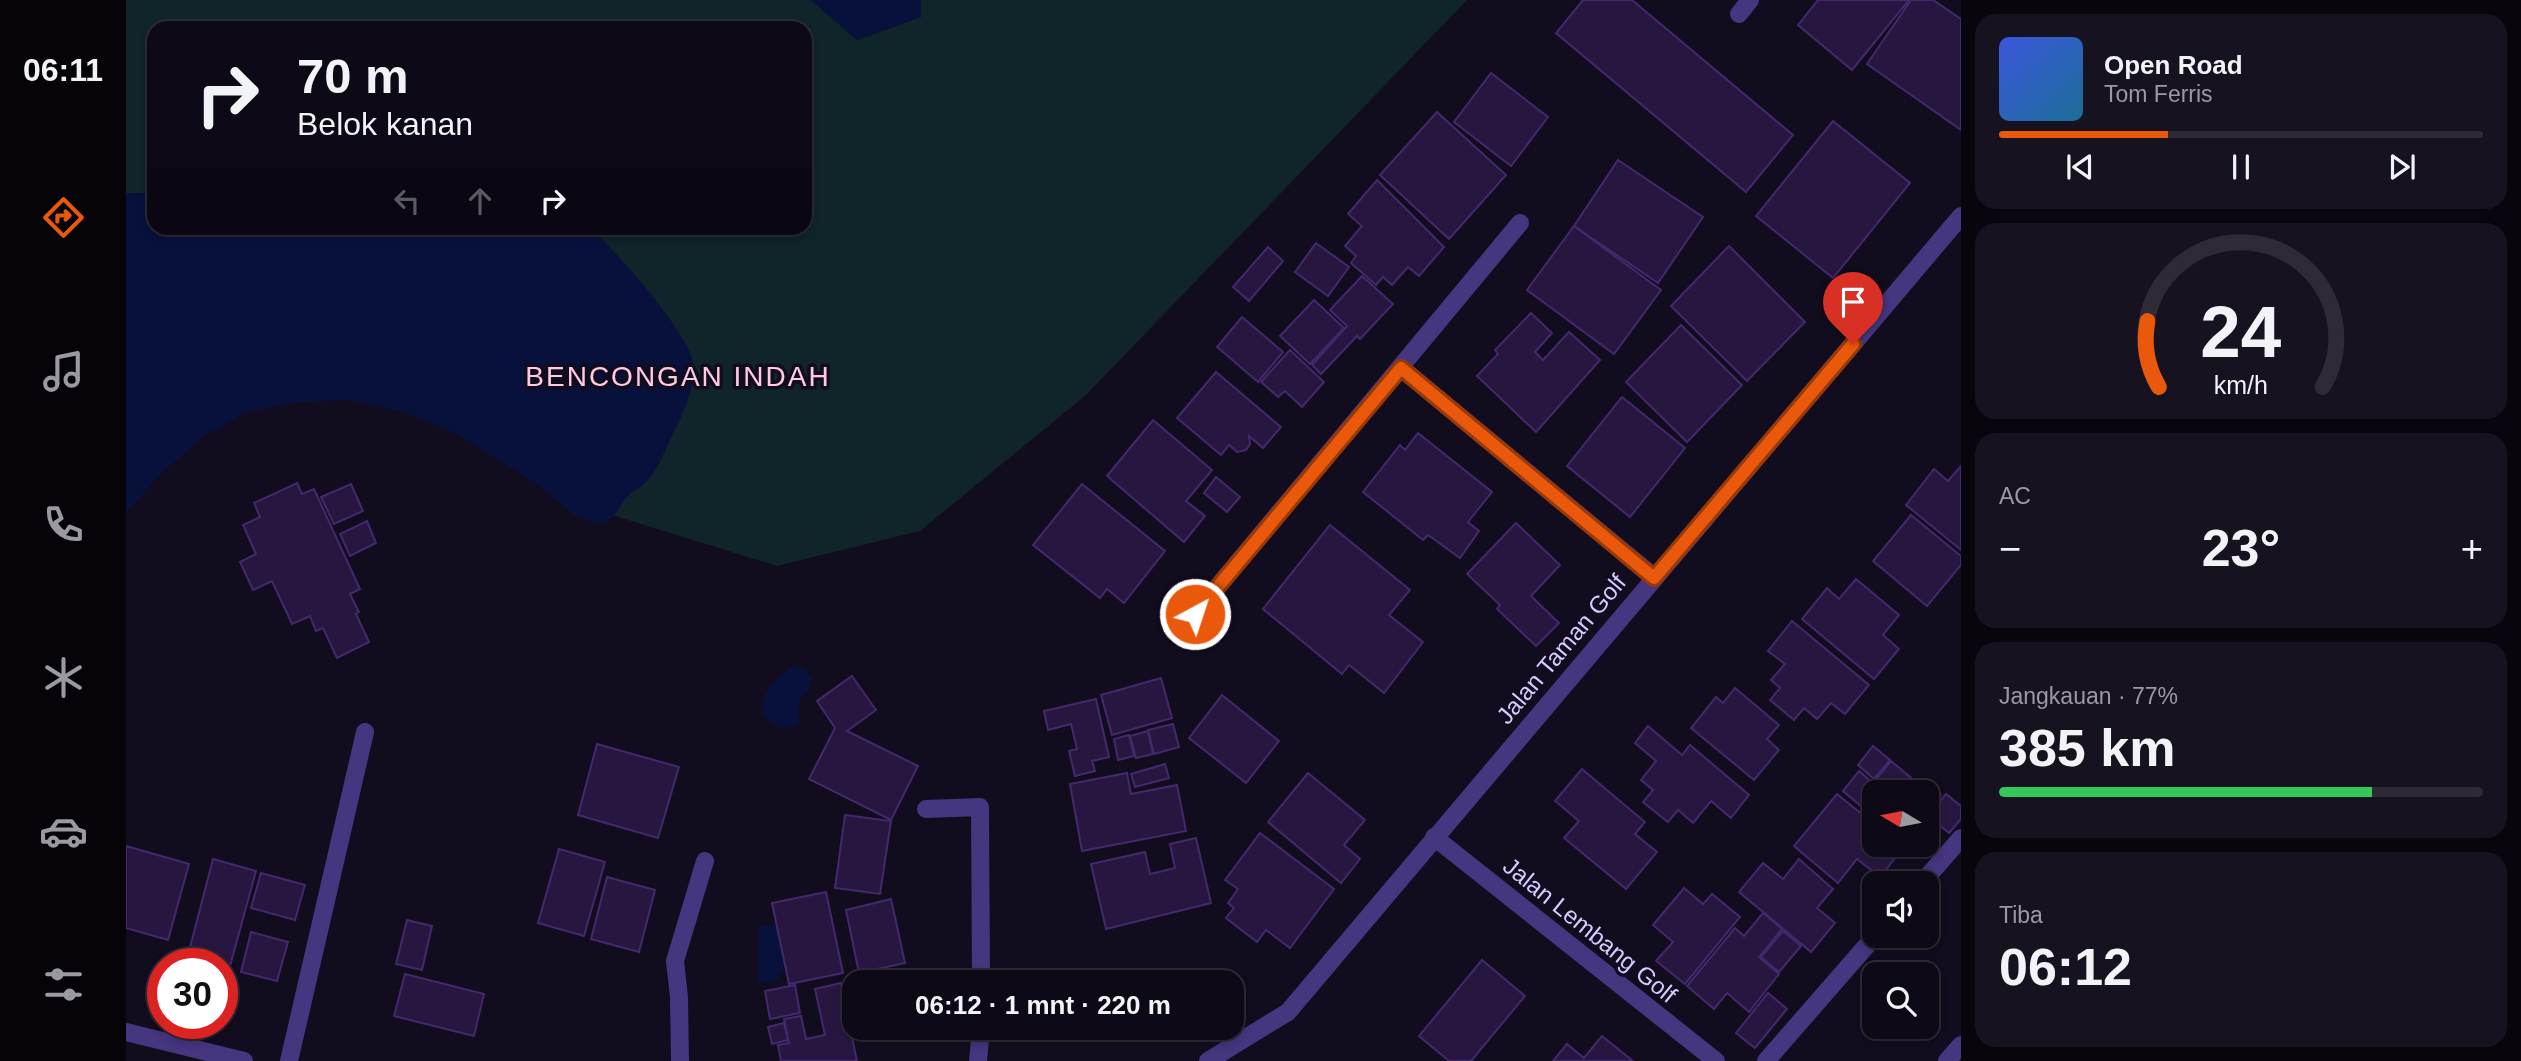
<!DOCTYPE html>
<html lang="id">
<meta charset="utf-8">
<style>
body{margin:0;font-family:Helvetica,sans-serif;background:#171220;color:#f1f3f6;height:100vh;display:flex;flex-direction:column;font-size:26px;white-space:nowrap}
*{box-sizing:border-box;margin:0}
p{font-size:23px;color:#9b9aa1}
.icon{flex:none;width:38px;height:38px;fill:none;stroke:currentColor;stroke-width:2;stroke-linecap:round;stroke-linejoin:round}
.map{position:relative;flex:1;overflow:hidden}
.panel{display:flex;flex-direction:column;gap:14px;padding:14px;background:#08050d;width:560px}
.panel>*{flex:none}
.guide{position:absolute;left:21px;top:21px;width:665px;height:214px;border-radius:21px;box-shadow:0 4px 10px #0003,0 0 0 2px #2e2a36;background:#0e0917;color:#f1f3f6;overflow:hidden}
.needle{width:46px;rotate:280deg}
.controls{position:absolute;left:1736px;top:780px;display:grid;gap:14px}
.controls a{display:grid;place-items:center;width:77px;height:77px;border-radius:14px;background:#0e0917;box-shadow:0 4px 10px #0003,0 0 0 2px #2e2a36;font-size:35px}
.speed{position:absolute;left:21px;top:948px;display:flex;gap:14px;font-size:35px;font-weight:700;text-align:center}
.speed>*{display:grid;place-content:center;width:91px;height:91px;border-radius:50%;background:#0e0917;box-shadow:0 4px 10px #0003,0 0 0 2px #2e2a36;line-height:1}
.speed .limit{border:10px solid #d22;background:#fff;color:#111}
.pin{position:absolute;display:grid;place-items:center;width:60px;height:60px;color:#fff;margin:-72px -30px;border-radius:50% 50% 50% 0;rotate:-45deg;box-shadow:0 0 7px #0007}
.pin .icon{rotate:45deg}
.me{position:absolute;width:77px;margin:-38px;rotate:40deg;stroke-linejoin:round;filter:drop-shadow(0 0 5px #0008)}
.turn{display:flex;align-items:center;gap:24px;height:147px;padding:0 35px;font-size:32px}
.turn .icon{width:91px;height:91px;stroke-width:2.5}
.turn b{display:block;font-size:49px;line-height:60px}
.lanes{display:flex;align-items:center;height:66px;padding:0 35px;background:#0003;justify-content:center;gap:35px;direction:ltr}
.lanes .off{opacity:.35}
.big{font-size:52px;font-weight:800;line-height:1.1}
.panel .card{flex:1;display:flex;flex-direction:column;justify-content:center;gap:10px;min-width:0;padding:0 24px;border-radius:21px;background:#171220}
.panel .dial{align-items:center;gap:0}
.dial svg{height:182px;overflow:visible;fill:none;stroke:#2e2a36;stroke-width:7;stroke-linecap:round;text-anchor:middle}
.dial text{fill:#f1f3f6;stroke:none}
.song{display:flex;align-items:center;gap:21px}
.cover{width:84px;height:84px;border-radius:10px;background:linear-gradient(135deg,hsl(230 70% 55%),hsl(200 70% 35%))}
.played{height:7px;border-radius:4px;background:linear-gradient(90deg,#ea580c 35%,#2e2a36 35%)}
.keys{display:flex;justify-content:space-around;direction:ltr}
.heat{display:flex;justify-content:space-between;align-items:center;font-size:38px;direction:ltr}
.charge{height:10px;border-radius:5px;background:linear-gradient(90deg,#34c759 77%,#2e2a36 0)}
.trip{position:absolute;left:716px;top:970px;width:402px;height:70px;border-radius:21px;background:#0e0917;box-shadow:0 4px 10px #0003,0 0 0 2px #2e2a36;font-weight:800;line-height:70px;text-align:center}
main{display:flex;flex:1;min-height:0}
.tabs{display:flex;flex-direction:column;width:126px;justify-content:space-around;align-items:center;background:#060409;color:#9b9aa1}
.tabs .icon{width:49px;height:49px}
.tabs .selected{color:#ea580c}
.tabs b{font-size:32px;color:#f1f3f6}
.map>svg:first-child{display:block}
.green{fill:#0f2529;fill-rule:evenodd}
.water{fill:#08113c}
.building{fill:#271740;stroke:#43296c;stroke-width:2}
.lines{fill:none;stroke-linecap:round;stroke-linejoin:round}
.minor{stroke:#46357f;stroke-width:18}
.route-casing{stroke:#983908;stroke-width:18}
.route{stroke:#ea580c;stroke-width:12}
.labels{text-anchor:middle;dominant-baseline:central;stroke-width:7;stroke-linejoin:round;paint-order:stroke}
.street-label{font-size:24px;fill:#d9c9ff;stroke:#120c1f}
.quarter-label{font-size:28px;letter-spacing:2px;fill:#ffcbe3;stroke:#120c1f}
</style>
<main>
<nav class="tabs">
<b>06:11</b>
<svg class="icon selected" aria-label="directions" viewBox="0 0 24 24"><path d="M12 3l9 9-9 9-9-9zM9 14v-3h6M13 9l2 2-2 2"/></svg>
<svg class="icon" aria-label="music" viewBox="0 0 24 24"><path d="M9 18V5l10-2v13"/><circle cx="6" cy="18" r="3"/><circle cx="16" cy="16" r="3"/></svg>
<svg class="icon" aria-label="phone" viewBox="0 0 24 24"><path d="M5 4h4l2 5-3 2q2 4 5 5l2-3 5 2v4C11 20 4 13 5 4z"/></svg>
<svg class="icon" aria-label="climate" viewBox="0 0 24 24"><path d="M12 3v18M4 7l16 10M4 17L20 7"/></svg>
<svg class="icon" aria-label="car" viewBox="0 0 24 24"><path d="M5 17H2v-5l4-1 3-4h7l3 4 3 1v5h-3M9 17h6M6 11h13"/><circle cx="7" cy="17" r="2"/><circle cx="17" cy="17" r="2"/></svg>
<svg class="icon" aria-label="filters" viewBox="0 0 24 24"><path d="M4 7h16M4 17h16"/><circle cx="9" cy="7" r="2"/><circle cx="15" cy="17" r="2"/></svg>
</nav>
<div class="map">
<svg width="1835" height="1061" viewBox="0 0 1835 1061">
<rect width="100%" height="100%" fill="#120c1f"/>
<path class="green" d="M0,0H685L731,40L795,17V0H1341L959,396L794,531L651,566L444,502L310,410L174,386L73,414L0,482ZM28,28H679V228H28Z"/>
<g class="water">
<path d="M685,0H795V17L731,40Z"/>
<path d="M0,193H28V228H465C489,251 568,337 568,368C568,396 551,424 540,449C535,459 529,473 521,481C515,488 506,491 500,498C489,512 494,515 475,524L448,515L409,483L329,433L280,413L224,400L174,402L120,412L78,436L37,472L0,512Z"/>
<path d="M667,666L679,670L686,678L683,690L673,700V724L655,729L638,717C633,690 648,681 667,666Z"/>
<path d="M650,924L661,934L665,957L651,981L632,982L633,927Z"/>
</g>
<g class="building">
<path d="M1457,0H1506L1667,135L1620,192L1430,33Z"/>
<path d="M1692,0H1783L1726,70L1672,25Z"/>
<path d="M1785,0H1807L1835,19V130L1741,64Z"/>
<path d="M1365,73L1422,117L1385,166L1328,122Z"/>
<path d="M1311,112L1380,175L1323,239L1254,175Z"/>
<path d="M1707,121L1784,183L1707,278L1630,216Z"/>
<path d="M1492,160L1577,217L1532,283L1448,226Z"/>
<path d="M1251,180L1318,247L1293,276L1282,267L1266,285L1257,277L1250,285L1225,263L1230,256L1219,246L1236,226L1222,214Z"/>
<path d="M1448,226L1535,290L1488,354L1401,290Z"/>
<path d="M1190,243L1223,267L1202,296L1169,272Z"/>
<path d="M1603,246L1679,322L1621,381L1545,306Z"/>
<path d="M1142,247L1157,261L1123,301L1107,287Z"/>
<path d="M1236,276L1267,304L1234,339L1231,336L1195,374L1186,365L1221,326L1204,310Z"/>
<path d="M1188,300L1218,328L1184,364L1154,336Z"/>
<path d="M1405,313L1426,333L1409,352L1417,360L1443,332L1474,360L1410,432L1351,376L1372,354L1369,350Z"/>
<path d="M1116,317L1157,352L1132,382L1091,347Z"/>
<path d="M1555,325L1616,385L1561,442L1500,382Z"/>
<path d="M1164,350L1198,382L1176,407L1159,391L1152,397L1135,382Z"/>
<path d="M1090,372L1155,427L1137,448L1123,436L1124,444L1120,450L1111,452L1103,445L1095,455L1051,418Z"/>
<path d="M1496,397L1559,448L1504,517L1441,466Z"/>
<path d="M1027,420L1086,470L1060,501L1079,516L1058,542L981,476Z"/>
<path d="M1292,433L1366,492L1342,522L1353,531L1334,558L1302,535L1297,540L1237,492L1274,445L1279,450Z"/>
<path d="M1835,466V550L1780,505L1808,469L1822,481Z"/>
<path d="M1090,477L1114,497L1101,512L1078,493Z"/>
<path d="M171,483L176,494L188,489L234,589L224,594L233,612L230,614L243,642L211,658L197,628L190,631L184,616L166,624L146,581L127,590L114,562L130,554L117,525L134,517L128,503Z"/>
<path d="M225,484L237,511L208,524L195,497Z"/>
<path d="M956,484L1039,551L998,603L981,589L974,598L907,545Z"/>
<path d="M1785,515L1835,556V565L1801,606L1747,561Z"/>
<path d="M241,521L250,543L224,556L214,534Z"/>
<path d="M1390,523L1434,565L1405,596L1433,623L1410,646L1371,609L1374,605L1341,574Z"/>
<path d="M1204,525L1284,590L1263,615L1297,642L1258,693L1223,665L1216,674L1137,609Z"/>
<path d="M1730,579L1773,615L1757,635L1773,649L1748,679L1676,619L1701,588L1713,599Z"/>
<path d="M1666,621L1743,685L1719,714L1705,703L1691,719L1678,708L1668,720L1644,700L1654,688L1645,680L1659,664L1642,651Z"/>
<path d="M726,676L750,710L721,731L792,766L765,820L683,779L709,728L691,701Z"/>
<path d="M1035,678L1046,718L986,735L975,695Z"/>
<path d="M1609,688L1653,725L1641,739L1653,750L1628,780L1565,728L1590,697L1597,703Z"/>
<path d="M1096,695L1153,741L1120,783L1063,738Z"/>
<path d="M970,699L983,757L966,761L969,771L949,776L943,751L951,749L945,724L922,730L918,711Z"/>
<path d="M1047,724L1053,747L1028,754L1022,730Z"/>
<path d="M1522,726L1556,755L1564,745L1623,795L1605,818L1585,801L1567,823L1552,810L1542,822L1517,802L1527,790L1515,780L1530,761L1509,743Z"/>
<path d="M1022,731L1027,754L1010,758L1004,736Z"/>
<path d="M1003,735L1008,756L992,760L988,739Z"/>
<path d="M471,744L553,767L532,838L452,815Z"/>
<path d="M1747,746L1764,760L1748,779L1732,765Z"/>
<path d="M1765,761L1790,782L1782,793H1748V817L1717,791L1733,771L1747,783Z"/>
<path d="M1039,764L1043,778L1009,787L1005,774Z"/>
<path d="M1456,769L1519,822L1509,834L1531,852L1500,889L1438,838L1453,821L1429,801Z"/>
<path d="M1001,773L1005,794L1051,785L1060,831L956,851L944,784Z"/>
<path d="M1182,773L1239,820L1218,845L1234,859L1215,883L1142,822Z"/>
<path d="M1798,780L1815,795L1801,813V793H1788Z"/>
<path d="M1711,794L1748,824V845H1774L1777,848L1754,877L1731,859L1712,883L1668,846Z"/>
<path d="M1820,794L1835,806V819L1823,833L1802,816Z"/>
<path d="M719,815L765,821L754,894L709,888Z"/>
<path d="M1134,833L1208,889L1164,948L1140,930L1131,942L1100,918L1108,908L1102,903L1112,889L1099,880Z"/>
<path d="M1070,838L1085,903L980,929L965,864L1019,852L1024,874L1049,868L1044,844Z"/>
<path d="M0,846L63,864L42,940L0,928Z"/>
<path d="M433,849L479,862L458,936L412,923Z"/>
<path d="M87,859L130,871L104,966L62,955Z"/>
<path d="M1673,859L1707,889L1691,908L1709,923L1685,952L1613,892L1637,863L1657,879Z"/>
<path d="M135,873L179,885L169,920L125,908Z"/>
<path d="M481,877L529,890L513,952L465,939Z"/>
<path d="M1558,888L1577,904L1586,894L1614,917L1559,984L1530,961L1547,942L1527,925Z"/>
<path d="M700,892L717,973L663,984L646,903Z"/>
<path d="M765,899L779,963L733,973L720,910Z"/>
<path d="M1637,913L1656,929L1633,957L1653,974L1623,1012L1601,993L1588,1009L1561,986L1609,928L1618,936Z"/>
<path d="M281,920L306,926L296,970L270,964Z"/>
<path d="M1657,931L1675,946L1653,972L1635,957Z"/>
<path d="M125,932L162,942L151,981L115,972Z"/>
<path d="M1356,960L1399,996L1345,1061H1323L1293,1036Z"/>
<path d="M279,974L358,994L348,1036L268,1016Z"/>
<path d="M715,983L731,1061H655L652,1045L663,1043L658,1019L675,1016L680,1039L699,1035L689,989Z"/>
<path d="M669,985L674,1013L644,1019L639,991Z"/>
<path d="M1642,993L1661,1009L1629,1048L1610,1033Z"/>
<path d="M658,1023L662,1040L646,1044L642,1027Z"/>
<path d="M1476,1036L1507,1061H1427L1441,1044L1458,1058Z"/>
</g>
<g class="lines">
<g class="minor">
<path d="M1613,14L1624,0"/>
<path d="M1275,368L1528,577"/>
<path d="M1069,614L1394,223"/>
<path d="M800,809L854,807L855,982"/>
<path d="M1308,837L1590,1061"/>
<path d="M1795,884L1835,838"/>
<path d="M0,1032L118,1061"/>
<path d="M163,1061L239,732"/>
<path d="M554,1061L553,997L549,961L579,861"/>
<path d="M852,1061L855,1027"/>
<path d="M1082,1061L1162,1012L1835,216"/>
<path d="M1640,1061L1749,936"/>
<path d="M1821,1061L1835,1045"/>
</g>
</g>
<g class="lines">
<defs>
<path id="route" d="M1069,614L1275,368L1528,578L1727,344"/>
</defs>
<use href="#route" class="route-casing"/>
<use href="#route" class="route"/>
</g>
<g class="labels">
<g class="street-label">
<text transform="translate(1435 649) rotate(-50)">Jalan Taman Golf</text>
<text transform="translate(1464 930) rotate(39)">Jalan Lembang Golf</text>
</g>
<g class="quarter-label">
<text x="552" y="376">BENCONGAN INDAH</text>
</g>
</g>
</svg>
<div class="controls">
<a><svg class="needle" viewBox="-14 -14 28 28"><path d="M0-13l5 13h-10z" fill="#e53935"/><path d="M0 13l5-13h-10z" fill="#9b9aa1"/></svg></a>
<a><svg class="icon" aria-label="sound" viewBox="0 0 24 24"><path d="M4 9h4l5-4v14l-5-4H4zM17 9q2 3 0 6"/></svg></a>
<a><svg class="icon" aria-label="search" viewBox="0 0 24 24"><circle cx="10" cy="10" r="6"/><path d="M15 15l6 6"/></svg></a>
</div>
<div class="speed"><div class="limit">30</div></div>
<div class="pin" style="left:1727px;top:344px;background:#d93025"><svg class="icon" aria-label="arrive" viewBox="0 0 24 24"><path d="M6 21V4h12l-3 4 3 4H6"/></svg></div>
<svg class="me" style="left:1069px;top:614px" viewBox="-20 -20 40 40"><circle r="17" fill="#ea580c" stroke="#fff" stroke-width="3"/><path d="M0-11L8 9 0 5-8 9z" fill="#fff"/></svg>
<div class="trip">06:12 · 1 mnt · 220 m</div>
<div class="guide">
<div class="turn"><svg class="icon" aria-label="right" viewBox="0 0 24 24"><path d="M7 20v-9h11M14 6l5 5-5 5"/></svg><div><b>70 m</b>Belok kanan</div></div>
<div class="lanes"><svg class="icon off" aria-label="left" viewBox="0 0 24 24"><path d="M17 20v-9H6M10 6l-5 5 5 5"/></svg><svg class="icon off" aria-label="ahead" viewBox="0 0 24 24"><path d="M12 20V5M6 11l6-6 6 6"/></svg><svg class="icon" aria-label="right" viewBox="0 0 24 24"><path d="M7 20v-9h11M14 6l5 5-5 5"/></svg></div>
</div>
</div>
<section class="panel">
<div class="card">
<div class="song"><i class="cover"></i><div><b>Open Road</b><p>Tom Ferris</p></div></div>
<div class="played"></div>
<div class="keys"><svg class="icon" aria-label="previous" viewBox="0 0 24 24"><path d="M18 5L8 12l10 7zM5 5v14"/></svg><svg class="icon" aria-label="pause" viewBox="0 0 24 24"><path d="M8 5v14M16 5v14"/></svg><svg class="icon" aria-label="next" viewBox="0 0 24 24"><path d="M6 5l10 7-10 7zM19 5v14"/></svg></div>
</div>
<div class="card dial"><svg viewBox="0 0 100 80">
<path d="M14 69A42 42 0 1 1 86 69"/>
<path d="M14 69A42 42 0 0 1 9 40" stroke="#ea580c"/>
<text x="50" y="56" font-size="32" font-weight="700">24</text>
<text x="50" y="72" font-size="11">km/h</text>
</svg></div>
<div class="card"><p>AC</p>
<div class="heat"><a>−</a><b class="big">23°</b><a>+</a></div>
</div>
<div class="card"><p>Jangkauan · 77%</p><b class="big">385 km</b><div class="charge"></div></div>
<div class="card"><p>Tiba</p><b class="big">06:12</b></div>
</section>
</main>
